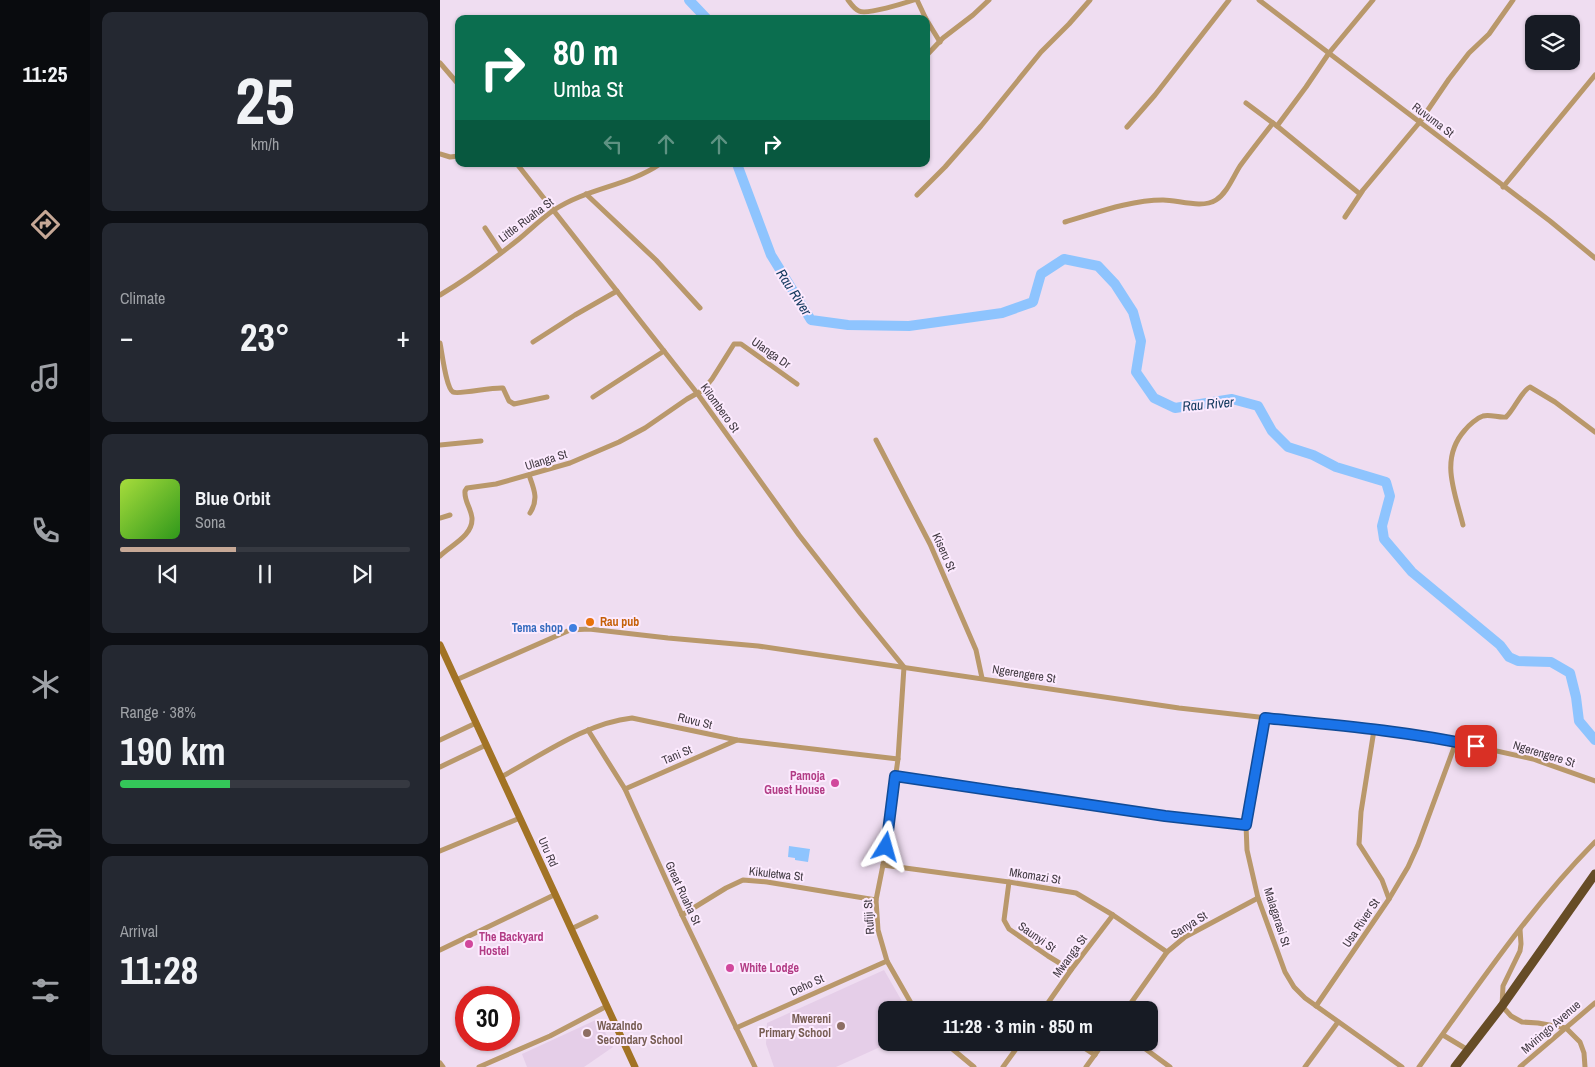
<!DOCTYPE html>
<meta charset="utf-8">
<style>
body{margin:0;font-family:"Archivo Narrow",sans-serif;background:#242831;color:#f1f3f6;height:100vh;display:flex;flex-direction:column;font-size:19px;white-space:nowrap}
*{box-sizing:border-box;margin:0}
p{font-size:16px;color:#9ea1a6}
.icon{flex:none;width:28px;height:28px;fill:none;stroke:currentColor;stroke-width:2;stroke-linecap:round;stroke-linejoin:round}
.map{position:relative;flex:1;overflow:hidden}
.side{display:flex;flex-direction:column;gap:12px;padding:12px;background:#0d0f14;width:350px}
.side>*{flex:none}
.guide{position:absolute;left:15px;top:15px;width:475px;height:152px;border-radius:10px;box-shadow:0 1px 4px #0004;background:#0b6e4f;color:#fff;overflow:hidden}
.buttons{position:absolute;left:1085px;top:15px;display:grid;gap:10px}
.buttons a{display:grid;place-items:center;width:55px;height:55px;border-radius:10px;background:#171b24;box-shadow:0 1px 4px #0004;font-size:25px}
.speed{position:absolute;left:15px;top:986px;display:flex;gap:10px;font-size:25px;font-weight:700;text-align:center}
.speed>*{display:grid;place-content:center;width:65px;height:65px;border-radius:50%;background:#171b24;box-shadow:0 1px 4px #0004;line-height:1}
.speed .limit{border:8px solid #d22;background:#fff;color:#111}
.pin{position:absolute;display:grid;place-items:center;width:42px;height:42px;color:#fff;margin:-21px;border-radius:10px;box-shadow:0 2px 8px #0006}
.me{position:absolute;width:55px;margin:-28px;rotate:8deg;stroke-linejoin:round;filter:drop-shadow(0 0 4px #0008)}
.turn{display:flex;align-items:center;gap:18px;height:105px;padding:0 15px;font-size:22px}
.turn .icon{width:65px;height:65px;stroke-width:2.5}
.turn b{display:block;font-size:35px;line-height:42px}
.lanes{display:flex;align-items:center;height:48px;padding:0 15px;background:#0003;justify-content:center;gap:25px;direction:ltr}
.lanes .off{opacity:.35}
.big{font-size:38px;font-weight:700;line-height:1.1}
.side .widget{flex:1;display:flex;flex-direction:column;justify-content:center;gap:8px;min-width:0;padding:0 18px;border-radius:10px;background:#242831}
.side .dial{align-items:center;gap:0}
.dial b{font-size:65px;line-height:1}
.song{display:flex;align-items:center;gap:15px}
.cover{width:60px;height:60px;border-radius:8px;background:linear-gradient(135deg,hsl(80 70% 55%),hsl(110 70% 35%))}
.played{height:5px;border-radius:2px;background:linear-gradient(90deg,#c6a896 40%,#363941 40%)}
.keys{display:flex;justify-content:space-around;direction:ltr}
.heat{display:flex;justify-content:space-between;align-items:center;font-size:28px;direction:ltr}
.charge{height:8px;border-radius:4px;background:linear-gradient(90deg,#34c759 38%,#363941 0)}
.trip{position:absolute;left:438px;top:1001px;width:280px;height:50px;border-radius:10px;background:#171b24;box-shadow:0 1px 4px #0004;font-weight:700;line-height:50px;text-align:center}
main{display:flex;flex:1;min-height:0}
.dock{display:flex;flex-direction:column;width:90px;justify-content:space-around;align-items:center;background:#090b0e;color:#9ea1a6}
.dock .icon{width:35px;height:35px}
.dock .selected{color:#c6a896}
.dock b{font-size:22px;color:#f1f3f6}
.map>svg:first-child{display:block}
.built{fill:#e5cee8}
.water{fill:#8ec4fe}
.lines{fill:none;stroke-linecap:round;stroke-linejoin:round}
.river{stroke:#8ec4fe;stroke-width:10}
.street{stroke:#b9986b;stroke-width:5}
.secondary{stroke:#a27325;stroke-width:7}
.highway{stroke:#664c26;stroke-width:9}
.route-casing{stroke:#114b97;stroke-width:12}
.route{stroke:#1a73e8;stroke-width:9}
.food-dot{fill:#e8710a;stroke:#fceafe;stroke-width:2}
.shop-dot{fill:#3f7fe0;stroke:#fceafe;stroke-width:2}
.hotel-dot{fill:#d1479c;stroke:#fceafe;stroke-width:2}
.education-dot{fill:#8d6e63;stroke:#fceafe;stroke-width:2}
.labels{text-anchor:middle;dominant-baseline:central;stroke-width:4;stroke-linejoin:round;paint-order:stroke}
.street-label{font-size:12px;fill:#413a42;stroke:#fceafe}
.food-label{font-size:12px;font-weight:bold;fill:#c56008;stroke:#fceafe;text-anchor:start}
.shop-label{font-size:12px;font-weight:bold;fill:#366cbe;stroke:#fceafe;text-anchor:end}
.hotel-label{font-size:12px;font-weight:bold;fill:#b23c85;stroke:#fceafe;text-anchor:start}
.education-label{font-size:12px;font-weight:bold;fill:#785e54;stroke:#fceafe;text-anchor:end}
.water-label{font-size:14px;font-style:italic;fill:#153b60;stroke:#fceafe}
</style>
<main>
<nav class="dock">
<b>11:25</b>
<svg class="icon selected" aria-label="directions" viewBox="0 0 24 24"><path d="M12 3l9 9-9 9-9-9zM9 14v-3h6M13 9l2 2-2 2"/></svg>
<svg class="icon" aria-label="music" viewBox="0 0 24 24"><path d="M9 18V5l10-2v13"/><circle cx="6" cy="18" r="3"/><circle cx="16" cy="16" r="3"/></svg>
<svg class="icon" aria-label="phone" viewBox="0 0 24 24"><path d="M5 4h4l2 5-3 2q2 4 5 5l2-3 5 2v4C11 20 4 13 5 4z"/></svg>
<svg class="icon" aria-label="climate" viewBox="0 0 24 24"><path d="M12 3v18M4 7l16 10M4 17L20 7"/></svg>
<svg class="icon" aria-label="car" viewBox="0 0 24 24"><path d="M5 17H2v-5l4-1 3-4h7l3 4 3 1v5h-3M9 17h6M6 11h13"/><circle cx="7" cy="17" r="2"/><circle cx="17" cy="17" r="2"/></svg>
<svg class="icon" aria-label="filters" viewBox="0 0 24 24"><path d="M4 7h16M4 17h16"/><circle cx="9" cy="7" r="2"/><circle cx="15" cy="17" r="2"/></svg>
</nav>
<section class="side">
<div class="widget dial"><b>25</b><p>km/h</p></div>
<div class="widget"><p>Climate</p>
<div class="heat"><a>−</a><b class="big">23°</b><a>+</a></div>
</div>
<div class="widget">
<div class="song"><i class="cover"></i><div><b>Blue Orbit</b><p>Sona</p></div></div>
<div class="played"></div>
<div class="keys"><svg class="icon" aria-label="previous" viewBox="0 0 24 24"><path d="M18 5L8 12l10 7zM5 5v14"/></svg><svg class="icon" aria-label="pause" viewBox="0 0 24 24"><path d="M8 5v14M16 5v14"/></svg><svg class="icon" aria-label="next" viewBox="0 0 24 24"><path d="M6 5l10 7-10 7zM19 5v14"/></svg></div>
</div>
<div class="widget"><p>Range · 38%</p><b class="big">190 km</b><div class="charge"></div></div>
<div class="widget"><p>Arrival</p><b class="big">11:28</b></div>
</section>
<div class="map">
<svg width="1155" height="1067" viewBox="0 0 1155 1067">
<rect width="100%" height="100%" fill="#efddf1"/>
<g class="built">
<path d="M444,970L467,1010H446V1042L449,1043L396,1067H334L326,1044L327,1023Z"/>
<path d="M158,1019L173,1047L144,1067H87L82,1054Z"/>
</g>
<path class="water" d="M349,846L370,849L368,862L355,860V858L348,857Z"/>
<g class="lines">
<g class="river">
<path d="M249,0L267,19"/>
<path d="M297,164L331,255L371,320L408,325L469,326L562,313L593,302L601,274L624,259L658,266L675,284L693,312L701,341L696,372L714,398L735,408L792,399L818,406L832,431L848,447L873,455L896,467L946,482L950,496L942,526L944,539L972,572L1060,645L1069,657L1078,661L1111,662L1130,673L1136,697L1139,721L1155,740"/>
</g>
<g class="street">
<path d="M408,0C411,4 414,9 419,11C427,15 465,3 474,0"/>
<path d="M477,0L486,19"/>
<path d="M819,0L1110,221L1155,258"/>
<path d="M486,19L500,42"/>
<path d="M486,56L503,38L533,15L549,0"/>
<path d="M0,63L19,85"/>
<path d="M806,103L837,126L920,194"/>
<path d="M837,126L866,87L889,53L933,0"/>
<path d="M687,127L715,95L789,0"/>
<path d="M0,154L10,157L19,156"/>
<path d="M77,164L257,393L359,535L420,613L464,667L458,759L443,865L436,900L438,930L447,961L475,1010"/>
<path d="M1063,187L1155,75"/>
<path d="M146,194L216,260L260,308"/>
<path d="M477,195L505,167L541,126L601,52L629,24L650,0"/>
<path d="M905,217L923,190L979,123L1009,79L1029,53L1049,34L1073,0"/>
<path d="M625,222C656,213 690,200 723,200C738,200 762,209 776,200C787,193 793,177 800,166C811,151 822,137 833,123"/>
<path d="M45,228L61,252"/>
<path d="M0,295C27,279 54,259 79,239C90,230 102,218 114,210C147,188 188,186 220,164"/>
<path d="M93,342L135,315L177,291"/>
<path d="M0,343C2,352 6,388 13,392C18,395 52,387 63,388L69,401L74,404L107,397"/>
<path d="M153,397L224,351"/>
<path d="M436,440L490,544L536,650L542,678"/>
<path d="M0,445L41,441"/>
<path d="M89,475C94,489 99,499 90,513"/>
<path d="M0,518L10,515"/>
<path d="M1023,525C1015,492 999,459 1025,430C1029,425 1037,418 1043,416C1050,414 1059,418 1066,417C1074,410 1082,390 1090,387L1115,402L1155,432"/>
<path d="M0,556C11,545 33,536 32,518C31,508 24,501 25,491L27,488L56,484L130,463L179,442L205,428L247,399L263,390L272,379L294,344H301L357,384"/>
<path d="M16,680L130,630L149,629L228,638L318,646L739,708L934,730L1016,742L1093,759L1155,781"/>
<path d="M825,718L806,825L807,850L818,898L845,972L854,987L865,998L962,1067"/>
<path d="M148,730L185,789L242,915L315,1067"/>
<path d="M934,730L921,812L919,844L942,880L949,899"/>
<path d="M0,740L36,723"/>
<path d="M0,767L46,745"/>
<path d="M455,776L725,816L806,825"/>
<path d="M61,777C102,755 146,723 192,718L297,740L458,759"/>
<path d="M185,789L297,740"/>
<path d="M0,851L80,818"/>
<path d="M443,865L569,882L636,893L673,915L727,952"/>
<path d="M569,882L564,920L569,929L608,956L631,970"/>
<path d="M242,915L286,888L303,880L327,882L436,900"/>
<path d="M131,929L156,917"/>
<path d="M1080,929L1081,944L1080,951L1063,986L1062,1006L1071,1016L1082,1022L1098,1023L1126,1028L1140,1042L1144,1053L1145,1067"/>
<path d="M0,950L114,895"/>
<path d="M876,1006L949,899L968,867L978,845L1016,742"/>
<path d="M603,1010L631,970L673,915"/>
<path d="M686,1010L727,952L745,937L818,898"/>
<path d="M296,1028L447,961"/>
<path d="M1003,1035L1028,1050"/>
<path d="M504,1042L534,1067"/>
<path d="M635,1042L655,1055"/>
<path d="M696,1042L730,1067"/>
<path d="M0,1063L3,1067"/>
<path d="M39,1067L110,1036L167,1006"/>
<path d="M563,1067L581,1042"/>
<path d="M646,1067L664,1042"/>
<path d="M865,1067L898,1022"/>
<path d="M979,1067C1035,990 1088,910 1155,842"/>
<path d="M1080,1067L1155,1003"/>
</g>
<path class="secondary" d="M0,645L195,1067"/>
<path class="highway" d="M1015,1067L1062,1006L1155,874"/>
</g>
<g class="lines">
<defs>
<path id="route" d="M446,847L455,776L725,816L806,825L825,718C895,725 967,731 1036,746"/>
</defs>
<use href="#route" class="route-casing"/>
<use href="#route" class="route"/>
</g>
<circle class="food-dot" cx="150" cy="622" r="5"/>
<circle class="shop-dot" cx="133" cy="628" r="5"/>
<g class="hotel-dot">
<circle cx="395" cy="783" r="5"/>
<circle cx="29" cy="944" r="5"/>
<circle cx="290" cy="968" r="5"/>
</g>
<g class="education-dot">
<circle cx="401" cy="1026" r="5"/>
<circle cx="147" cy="1033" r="5"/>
</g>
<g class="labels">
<g class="street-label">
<text transform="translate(993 120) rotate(37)">Ruvuma St</text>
<text transform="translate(86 220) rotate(-37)">Little Ruaha St</text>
<text transform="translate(331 353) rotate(35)">Ulanga Dr</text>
<text transform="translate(280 408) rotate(54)">Kilombero St</text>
<text transform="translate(106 460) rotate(-17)">Ulanga St</text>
<text transform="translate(504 552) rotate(66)">Kiseru St</text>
<text transform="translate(584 674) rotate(9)">Ngerengere St</text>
<text transform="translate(255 721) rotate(14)">Ruvu St</text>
<text transform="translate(1104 754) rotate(17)">Ngerengere St</text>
<text transform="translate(237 755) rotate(-23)">Tani St</text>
<text transform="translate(108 852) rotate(66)">Uru Rd</text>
<text transform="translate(336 874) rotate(6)">Kikuletwa St</text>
<text transform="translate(595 876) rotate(9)">Mkomazi St</text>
<text transform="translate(243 893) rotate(65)">Great Ruaha St</text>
<text transform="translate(429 917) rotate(-94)">Rufiji St</text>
<text transform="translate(837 917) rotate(72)">Malagarasi St</text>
<text transform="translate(921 923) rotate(-56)">Usa River St</text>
<text transform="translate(749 925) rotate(-32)">Sanya St</text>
<text transform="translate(597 937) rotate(35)">Saunyi St</text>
<text transform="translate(630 956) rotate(-54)">Mwanga St</text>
<text transform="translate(367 985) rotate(-24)">Deho St</text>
<text transform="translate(1111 1027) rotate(-41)">Mviringo Avenue</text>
</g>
<g class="food-label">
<text x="160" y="622">Rau pub</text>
</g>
<g class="shop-label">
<text x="123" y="628">Tema shop</text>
</g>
<g class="hotel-label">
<text x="385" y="776" text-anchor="end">Pamoja<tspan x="385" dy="14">Guest House</tspan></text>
<text x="39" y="937">The Backyard<tspan x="39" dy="14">Hostel</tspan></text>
<text x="300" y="968">White Lodge</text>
</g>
<g class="education-label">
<text x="391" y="1019">Mwereni<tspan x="391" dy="14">Primary School</tspan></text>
<text x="157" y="1026" text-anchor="start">Wazalndo<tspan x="157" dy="14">Secondary School</tspan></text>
</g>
<g class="water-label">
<text transform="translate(354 292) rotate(57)">Rau River</text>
<text transform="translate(768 404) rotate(-5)">Rau River</text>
</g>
</g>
</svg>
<div class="buttons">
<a><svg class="icon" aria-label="layers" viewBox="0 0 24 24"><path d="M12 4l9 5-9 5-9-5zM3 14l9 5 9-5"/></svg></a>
</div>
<div class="speed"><div class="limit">30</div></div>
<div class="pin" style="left:1036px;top:746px;background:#d93025"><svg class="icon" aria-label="arrive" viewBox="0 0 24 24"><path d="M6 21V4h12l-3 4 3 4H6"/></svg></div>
<svg class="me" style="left:446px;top:847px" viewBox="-20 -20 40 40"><path d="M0-17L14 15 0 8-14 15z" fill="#1a73e8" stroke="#fff" stroke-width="4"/></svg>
<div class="trip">11:28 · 3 min · 850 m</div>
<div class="guide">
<div class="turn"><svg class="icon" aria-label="right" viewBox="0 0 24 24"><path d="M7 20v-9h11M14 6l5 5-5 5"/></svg><div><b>80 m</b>Umba St</div></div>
<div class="lanes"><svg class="icon off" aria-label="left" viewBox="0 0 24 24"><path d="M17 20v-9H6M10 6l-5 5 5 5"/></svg><svg class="icon off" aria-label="ahead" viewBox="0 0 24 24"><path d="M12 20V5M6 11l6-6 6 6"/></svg><svg class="icon off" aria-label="ahead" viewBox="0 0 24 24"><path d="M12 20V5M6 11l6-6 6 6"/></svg><svg class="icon" aria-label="right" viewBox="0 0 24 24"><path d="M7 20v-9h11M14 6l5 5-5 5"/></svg></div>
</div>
</div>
</main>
